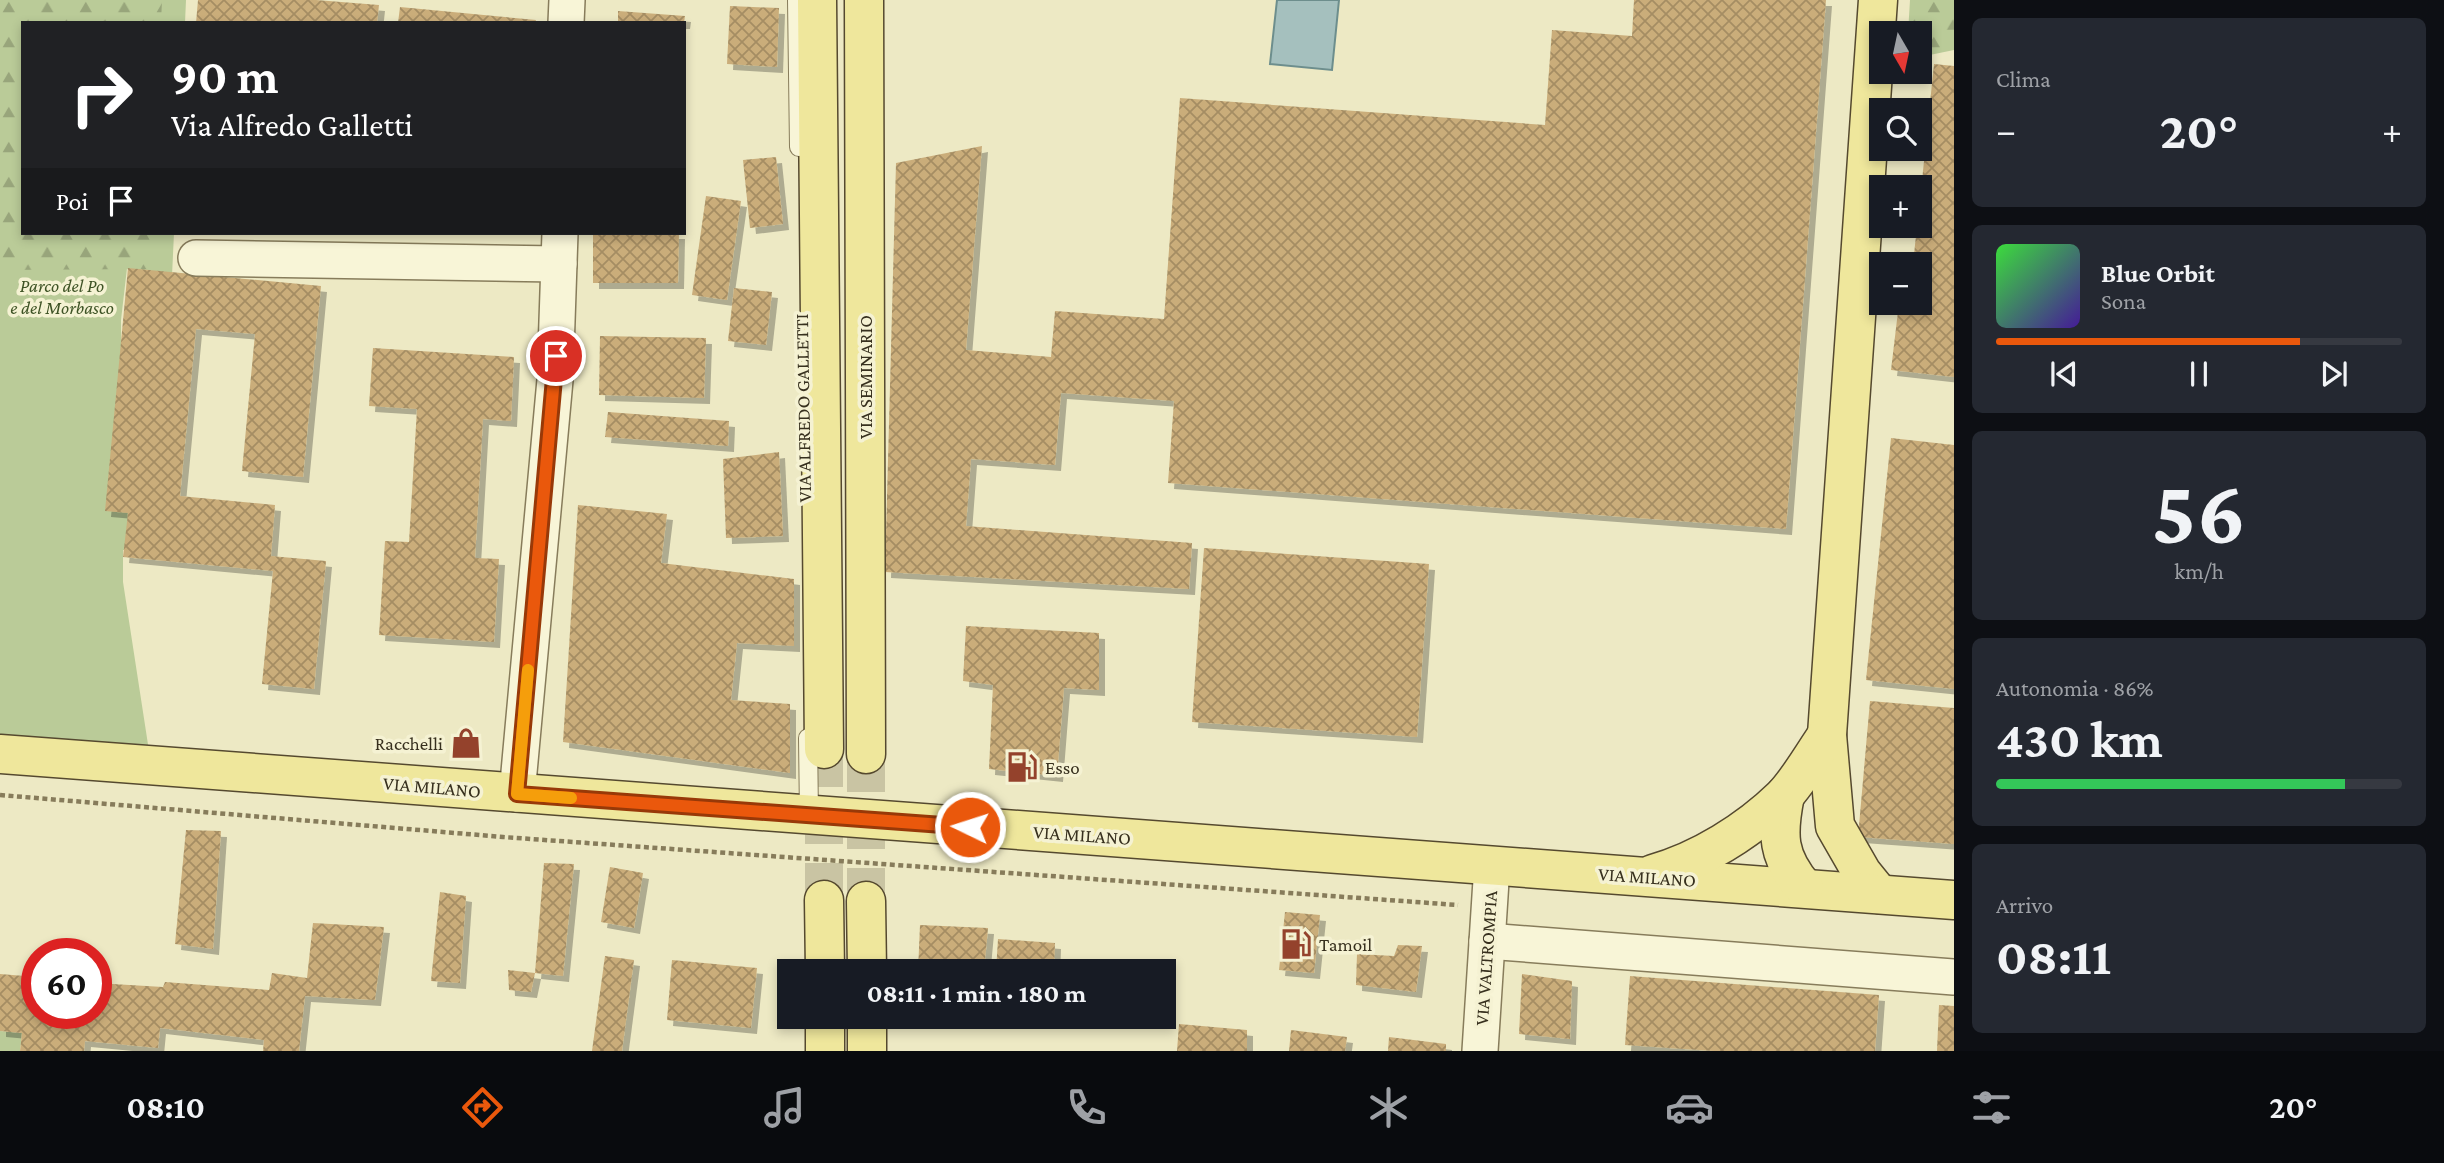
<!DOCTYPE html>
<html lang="it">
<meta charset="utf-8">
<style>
body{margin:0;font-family:"Crimson Pro",serif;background:#242831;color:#f1f3f6;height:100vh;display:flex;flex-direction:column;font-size:26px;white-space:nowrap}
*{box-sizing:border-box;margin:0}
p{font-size:23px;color:#9ea1a6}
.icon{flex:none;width:38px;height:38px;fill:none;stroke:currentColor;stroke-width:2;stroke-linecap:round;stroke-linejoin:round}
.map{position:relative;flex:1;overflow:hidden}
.drawer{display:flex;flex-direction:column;gap:18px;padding:18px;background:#0d0f14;width:490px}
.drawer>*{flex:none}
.banner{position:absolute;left:21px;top:21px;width:665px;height:214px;border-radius:0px;box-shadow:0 4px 10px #0003;background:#202124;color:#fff;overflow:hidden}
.needle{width:46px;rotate:171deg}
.fabs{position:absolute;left:1869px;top:21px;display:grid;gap:14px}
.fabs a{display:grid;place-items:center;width:63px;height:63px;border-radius:0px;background:#171b24;box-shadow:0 4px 10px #0003;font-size:35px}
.speed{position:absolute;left:21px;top:938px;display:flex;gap:14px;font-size:35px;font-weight:700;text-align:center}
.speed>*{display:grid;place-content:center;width:91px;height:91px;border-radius:50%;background:#171b24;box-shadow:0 4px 10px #0003;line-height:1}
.speed .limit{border:10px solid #d22;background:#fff;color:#111}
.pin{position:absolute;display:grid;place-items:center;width:60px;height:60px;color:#fff;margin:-30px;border:4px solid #fff;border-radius:50%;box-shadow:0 2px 7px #0007}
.me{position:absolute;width:77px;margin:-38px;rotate:274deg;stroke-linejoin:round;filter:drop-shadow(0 0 5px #0008)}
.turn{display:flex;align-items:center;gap:24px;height:147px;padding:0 35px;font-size:32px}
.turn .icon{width:91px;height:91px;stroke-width:2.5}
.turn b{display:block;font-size:49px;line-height:60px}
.then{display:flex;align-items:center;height:66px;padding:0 35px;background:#0003;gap:14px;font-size:26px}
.big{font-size:52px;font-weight:700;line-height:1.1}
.drawer .tile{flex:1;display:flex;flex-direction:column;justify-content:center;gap:10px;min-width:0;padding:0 24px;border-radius:10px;background:#242831}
.drawer .dial{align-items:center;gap:0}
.dial b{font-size:91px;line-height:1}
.song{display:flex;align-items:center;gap:21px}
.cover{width:84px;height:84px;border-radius:10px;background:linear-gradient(135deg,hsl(120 70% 55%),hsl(260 70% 35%))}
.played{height:7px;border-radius:4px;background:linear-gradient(90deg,#ea580c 75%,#363941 75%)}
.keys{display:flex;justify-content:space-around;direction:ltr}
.heat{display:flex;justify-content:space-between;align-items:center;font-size:38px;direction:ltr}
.charge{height:10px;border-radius:5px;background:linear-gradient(90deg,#34c759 86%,#363941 0)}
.trip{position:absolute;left:777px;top:959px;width:399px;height:70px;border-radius:0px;background:#171b24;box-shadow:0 4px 10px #0003;font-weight:700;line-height:70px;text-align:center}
.tab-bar{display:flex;height:112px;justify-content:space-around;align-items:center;background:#090b0e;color:#9ea1a6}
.tab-bar .icon{width:49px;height:49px}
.tab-bar .current{color:#ea580c}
.tab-bar b{font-size:32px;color:#f1f3f6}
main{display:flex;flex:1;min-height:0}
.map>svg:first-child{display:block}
.green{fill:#bacb98}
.forest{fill:url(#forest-firs)}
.water{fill:#a5c0be;stroke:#6d8e8d;stroke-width:2}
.building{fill:url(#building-cross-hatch);filter:url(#shadow)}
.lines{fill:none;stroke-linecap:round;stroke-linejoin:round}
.primary-tunnel{stroke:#c9c4a3;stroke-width:38;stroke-dasharray:38 19;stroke-linecap:butt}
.service-casing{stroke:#877c5b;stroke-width:20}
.minor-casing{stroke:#877c5b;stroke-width:38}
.primary-casing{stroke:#55492f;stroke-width:41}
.path{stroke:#877c5b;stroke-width:4.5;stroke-dasharray:5 3.5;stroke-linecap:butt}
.service{stroke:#f8f5d7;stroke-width:18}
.minor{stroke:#f8f5d7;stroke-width:35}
.primary{stroke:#efe79c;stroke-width:38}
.route-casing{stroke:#983908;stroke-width:18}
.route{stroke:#ea580c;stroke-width:12}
.slow{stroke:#f59e0b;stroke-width:12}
.labels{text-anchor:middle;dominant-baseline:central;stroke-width:7;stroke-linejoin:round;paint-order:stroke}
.park-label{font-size:19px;font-style:italic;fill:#3e5325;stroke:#f5f2d3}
.street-label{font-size:19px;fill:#37301e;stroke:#f5f2d3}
.poi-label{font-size:19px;fill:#37301e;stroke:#f5f2d3;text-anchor:start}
</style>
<main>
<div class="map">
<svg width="1954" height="1051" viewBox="0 0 1954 1051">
<defs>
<pattern id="forest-firs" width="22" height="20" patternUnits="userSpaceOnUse" patternTransform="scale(1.75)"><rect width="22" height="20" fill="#bacb98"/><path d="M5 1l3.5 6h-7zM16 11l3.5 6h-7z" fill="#98a57b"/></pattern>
<pattern id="building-cross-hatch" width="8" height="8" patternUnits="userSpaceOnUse" patternTransform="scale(1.75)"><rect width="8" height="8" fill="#caad7a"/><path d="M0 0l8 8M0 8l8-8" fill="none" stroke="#a58d63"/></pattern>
<filter id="shadow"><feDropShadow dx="6" dy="6" stdDeviation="0" flood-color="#0004"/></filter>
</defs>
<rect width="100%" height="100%" fill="#ede9c4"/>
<g class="green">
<path d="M0,0H186L185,23H23V233H174L172,276L127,268L121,320L122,488L138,489L134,550H123V582L151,764L0,745Z"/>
<path d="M0,1031L22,1033L20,1051H0Z"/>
</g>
<g class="forest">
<path d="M0,0H162L161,23H23V233H151L150,269L0,270Z"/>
<path d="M1910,0H1954V50L1920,57V33H1908Z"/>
</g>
<path class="water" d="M1277,0H1339L1332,70L1270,64Z"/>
<g class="building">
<path d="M198,0H316L379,5L377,23H196Z"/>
<path d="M1634,0H1826L1786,529L1168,483L1174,401L1061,393L1055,465L971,459L966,526L1192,543L1189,589L885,572L896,163L982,146L966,350L1051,357L1055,311L1164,319L1180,98L1545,125L1552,30L1632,36Z"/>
<path d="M730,6L779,8L777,67L727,64Z"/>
<path d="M400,7L536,20L535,23H398Z"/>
<path d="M618,11L685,16L684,23H618Z"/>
<path d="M1934,64L1954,66V377L1891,370L1899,303H1920V264H1913L1917,226H1920V200Z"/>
<path d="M776,157L783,224L750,228L743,160Z"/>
<path d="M706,196L741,201L727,300L692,295Z"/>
<path d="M593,233H679L678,283H593Z"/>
<path d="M128,268L321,286L303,477L242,471L255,334L196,329L180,496L275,505L271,556L326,561L314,689L262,684L273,571L123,557L128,513L105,511Z"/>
<path d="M734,288L772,292L766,345L728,341Z"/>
<path d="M600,336L706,338L704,398L599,395Z"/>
<path d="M373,348L514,357L511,421L483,419L475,558L499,559L494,642L379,635L385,541L409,542L417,409L369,406Z"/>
<path d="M608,412L729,421L728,446L605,437Z"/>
<path d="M1891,438L1954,445V689L1866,680Z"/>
<path d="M779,452L783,536L726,538L723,459Z"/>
<path d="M578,505L667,514L661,563L794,579V646L737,643L731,700L790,704V773L563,742Z"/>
<path d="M1204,548L1429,564L1417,737L1192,722Z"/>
<path d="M966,626L1099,633V690L1064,688L1057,776L989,769L993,685L963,681Z"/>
<path d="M1870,701L1954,708V844L1858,837Z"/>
<path d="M186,830L221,831L213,949L175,944Z"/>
<path d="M544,863L574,864L563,976L535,973Z"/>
<path d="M610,867L643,873L634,928L601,922Z"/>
<path d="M440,892L466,896L460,983L431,981Z"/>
<path d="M1285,912L1320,915L1314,973L1279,970Z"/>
<path d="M313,923L384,927L375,1000L305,996L299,1051H263L264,1040L160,1028L158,1048L85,1041L84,1051H20L22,1033L0,1031V974L37,977V1013H96V983L163,987L165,982L269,990L272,973L307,978Z"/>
<path d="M920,925L988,928L984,971H918Z"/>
<path d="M998,939L1055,943L1054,971H996Z"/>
<path d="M1398,945L1422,946L1416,992L1356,985L1357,954L1394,956Z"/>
<path d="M605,956L634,960L622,1051H592Z"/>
<path d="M672,960L757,968L751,1028L667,1020Z"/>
<path d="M508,970L535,973L531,992L509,990Z"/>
<path d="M1522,974L1572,981L1570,1039L1519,1034Z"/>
<path d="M1630,976L1879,995L1875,1051H1714L1625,1045Z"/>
<path d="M1939,1005L1954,1006V1051H1937Z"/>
<path d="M1179,1024L1247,1030V1051H1177Z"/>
<path d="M1291,1030L1347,1037L1345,1051H1289Z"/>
<path d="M1389,1037L1446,1044V1051H1388Z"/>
</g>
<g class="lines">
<g class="primary-tunnel">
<path d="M824,749V900"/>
<path d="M866,754V901"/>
</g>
<defs>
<g id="service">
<path d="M797,0L799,147"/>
<path d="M808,738L809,815"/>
</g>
<g id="minor">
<path d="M566,23L567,0"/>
<path d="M196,258L559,264"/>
<path d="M517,794L555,380L560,233"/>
<path d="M1487,941L1954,977"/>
<path d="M1480,1051L1492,865"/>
</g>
<g id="primary">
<path d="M817,0L824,749"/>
<path d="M864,0L866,754"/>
<path d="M1878,0L1827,735L1835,826L1862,873L1879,894"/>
<path d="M0,754L1954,900"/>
<path d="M1785,795C1777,835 1777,856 1804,888"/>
<path d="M1653,874C1700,861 1748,831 1783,797C1800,779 1813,755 1827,735"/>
<path d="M824,900L825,971"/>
<path d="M866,901L867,971"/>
<path d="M825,1017V1051"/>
<path d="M867,1017V1051"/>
</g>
</defs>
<use href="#service" class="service-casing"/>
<use href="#minor" class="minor-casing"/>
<use href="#primary" class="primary-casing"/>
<path class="path" d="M0,795L503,837L1458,905"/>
<use href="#service" class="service"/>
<use href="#minor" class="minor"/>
<use href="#primary" class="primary"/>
</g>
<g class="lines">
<defs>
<path id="route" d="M556,356L517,794L970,827"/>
</defs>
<use href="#route" class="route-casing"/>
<use href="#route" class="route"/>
<path class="slow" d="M528,670L517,794L571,798"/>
</g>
<defs>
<symbol id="shop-bare" viewBox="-9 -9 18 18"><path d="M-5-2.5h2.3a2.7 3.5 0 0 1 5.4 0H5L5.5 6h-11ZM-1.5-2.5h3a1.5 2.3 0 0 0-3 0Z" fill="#94422c" stroke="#f5f2d3" stroke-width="2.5" paint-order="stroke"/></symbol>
<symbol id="fuel-bare" viewBox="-9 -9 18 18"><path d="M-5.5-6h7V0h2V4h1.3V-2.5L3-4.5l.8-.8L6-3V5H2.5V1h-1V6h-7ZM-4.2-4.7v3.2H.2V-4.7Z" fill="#94422c" stroke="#f5f2d3" stroke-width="2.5" paint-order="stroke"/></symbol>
</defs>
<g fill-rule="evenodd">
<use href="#shop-bare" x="444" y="721" width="44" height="44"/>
<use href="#fuel-bare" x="1000" y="745" width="44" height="44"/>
<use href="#fuel-bare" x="1274" y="922" width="44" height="44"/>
</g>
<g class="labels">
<g class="park-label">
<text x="62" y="285">Parco del Po<tspan x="62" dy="22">e del Morbasco</tspan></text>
</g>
<g class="street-label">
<text transform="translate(865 377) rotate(-90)">VIA SEMINARIO</text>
<text transform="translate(803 408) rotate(-91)">VIA ALFREDO GALLETTI</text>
<text transform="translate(432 787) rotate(5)">VIA MILANO</text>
<text transform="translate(1082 835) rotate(4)">VIA MILANO</text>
<text transform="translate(1647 877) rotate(4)">VIA MILANO</text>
<text transform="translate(1486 958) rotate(-86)">VIA VALTROMPIA</text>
</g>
<g class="poi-label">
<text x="443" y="743" text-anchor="end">Racchelli</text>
<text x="1045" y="767">Esso</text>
<text x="1319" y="944">Tamoil</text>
</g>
</g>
</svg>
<div class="fabs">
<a><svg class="needle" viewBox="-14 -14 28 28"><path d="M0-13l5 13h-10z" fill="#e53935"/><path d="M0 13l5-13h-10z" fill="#9ea1a6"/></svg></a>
<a><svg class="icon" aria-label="search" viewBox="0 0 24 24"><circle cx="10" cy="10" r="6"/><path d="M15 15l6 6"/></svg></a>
<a>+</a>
<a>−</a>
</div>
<div class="speed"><div class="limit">60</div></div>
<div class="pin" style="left:556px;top:356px;background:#d93025"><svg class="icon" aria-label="arrive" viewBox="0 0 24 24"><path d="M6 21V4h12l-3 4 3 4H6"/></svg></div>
<svg class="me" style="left:970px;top:827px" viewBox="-20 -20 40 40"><circle r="17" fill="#ea580c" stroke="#fff" stroke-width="3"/><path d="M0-11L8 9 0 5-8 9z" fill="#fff"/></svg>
<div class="trip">08:11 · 1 min · 180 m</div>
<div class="banner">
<div class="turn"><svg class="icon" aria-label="right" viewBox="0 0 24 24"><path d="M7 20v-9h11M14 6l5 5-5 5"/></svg><div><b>90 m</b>Via Alfredo Galletti</div></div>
<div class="then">Poi<svg class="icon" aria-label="arrive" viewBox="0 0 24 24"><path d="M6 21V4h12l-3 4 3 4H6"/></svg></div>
</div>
</div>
<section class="drawer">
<div class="tile"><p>Clima</p>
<div class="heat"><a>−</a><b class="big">20°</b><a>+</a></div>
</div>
<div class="tile">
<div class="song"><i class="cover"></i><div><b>Blue Orbit</b><p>Sona</p></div></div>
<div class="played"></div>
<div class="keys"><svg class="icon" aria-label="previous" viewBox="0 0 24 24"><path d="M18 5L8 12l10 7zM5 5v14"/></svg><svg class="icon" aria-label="pause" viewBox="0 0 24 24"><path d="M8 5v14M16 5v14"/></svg><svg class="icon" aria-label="next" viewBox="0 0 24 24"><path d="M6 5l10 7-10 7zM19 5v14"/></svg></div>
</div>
<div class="tile dial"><b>56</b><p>km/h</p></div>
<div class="tile"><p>Autonomia · 86%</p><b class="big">430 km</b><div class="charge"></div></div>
<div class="tile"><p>Arrivo</p><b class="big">08:11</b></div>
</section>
</main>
<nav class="tab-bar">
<b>08:10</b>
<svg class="icon current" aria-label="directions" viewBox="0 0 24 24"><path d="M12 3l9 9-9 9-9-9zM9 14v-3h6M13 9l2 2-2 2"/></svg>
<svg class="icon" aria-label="music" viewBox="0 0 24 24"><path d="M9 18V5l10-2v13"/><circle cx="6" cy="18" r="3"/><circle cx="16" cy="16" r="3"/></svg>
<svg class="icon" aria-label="phone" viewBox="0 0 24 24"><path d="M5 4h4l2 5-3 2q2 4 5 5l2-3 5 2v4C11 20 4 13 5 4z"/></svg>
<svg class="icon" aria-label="climate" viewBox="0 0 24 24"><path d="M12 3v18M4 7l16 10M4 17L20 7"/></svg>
<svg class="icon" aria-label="car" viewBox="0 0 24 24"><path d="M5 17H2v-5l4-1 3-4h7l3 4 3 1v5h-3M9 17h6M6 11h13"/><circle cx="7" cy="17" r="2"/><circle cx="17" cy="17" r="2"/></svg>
<svg class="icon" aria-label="filters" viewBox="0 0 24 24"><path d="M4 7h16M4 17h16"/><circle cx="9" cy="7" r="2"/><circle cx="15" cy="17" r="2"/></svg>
<b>20°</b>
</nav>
